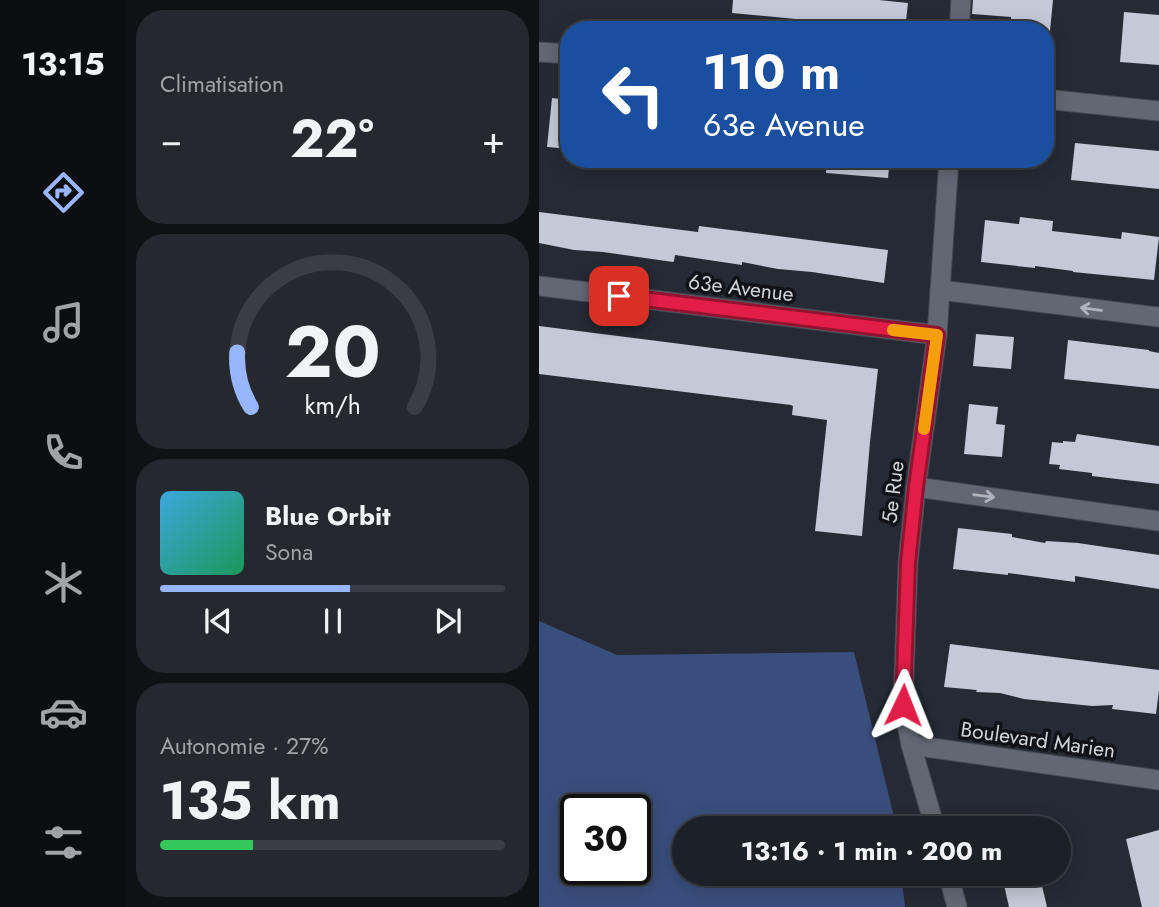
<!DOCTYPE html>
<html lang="fr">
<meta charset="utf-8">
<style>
body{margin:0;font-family:Jost,sans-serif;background:#25282f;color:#f1f3f6;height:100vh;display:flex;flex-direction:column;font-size:26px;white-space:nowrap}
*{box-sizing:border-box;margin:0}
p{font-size:23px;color:#a0a3a7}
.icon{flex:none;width:38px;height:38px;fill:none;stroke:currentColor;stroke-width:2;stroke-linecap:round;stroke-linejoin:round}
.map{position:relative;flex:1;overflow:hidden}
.side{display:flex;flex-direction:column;gap:10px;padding:10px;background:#0f1215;width:413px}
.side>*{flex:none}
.hud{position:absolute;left:21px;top:21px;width:494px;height:147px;border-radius:28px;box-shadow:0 4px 18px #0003,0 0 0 2px #3a3e44;background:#1a4fa0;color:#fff;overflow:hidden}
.speed{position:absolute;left:21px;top:794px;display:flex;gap:14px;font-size:35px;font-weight:700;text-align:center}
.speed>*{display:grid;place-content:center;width:91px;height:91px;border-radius:50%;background:#1c2027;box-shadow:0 4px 18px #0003,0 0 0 2px #3a3e44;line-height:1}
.speed .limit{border:4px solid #111;border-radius:10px;background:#fff;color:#111}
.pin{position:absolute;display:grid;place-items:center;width:60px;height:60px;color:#fff;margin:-30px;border-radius:14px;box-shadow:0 4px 10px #0006}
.me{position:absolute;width:77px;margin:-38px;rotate:2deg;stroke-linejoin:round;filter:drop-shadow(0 0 5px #0008)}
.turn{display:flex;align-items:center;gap:24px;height:147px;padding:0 28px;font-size:32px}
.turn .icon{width:91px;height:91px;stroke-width:2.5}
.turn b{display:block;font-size:49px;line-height:60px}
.big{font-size:52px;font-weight:700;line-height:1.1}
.side .card{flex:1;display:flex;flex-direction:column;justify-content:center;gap:10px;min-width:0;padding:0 24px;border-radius:28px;background:#25282f}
.side .dial{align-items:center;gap:0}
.dial svg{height:182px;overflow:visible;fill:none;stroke:#3a3e44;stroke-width:7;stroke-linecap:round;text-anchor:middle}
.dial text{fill:#f1f3f6;stroke:none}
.song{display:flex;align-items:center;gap:21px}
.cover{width:84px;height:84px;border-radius:10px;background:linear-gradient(135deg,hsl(200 70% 55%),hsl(150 70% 35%))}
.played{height:7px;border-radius:4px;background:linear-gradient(90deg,#97b6fd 55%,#3a3e44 55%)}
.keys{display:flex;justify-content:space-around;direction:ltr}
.heat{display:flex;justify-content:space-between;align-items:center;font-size:38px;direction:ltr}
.charge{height:10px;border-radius:5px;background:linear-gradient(90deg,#34c759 27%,#3a3e44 0)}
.trip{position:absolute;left:133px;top:816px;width:399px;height:70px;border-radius:35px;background:#1c2027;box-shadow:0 4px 18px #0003,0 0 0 2px #3a3e44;font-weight:700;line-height:70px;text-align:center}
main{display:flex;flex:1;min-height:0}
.dock{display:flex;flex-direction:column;width:126px;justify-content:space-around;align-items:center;background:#0b0d10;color:#a0a3a7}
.dock .icon{width:49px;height:49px}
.dock .selected{color:#97b6fd}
.dock b{font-size:32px;color:#f1f3f6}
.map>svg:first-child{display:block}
.green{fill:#3a4e7d;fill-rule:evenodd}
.building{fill:#c3c9d6}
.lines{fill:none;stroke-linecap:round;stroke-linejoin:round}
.street-casing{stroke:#454850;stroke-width:21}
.street{stroke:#626773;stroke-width:19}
.oneway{stroke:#b0b3bb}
.route-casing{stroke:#92132f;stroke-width:18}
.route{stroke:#e11d48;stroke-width:12}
.slow{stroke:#f59e0b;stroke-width:12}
.labels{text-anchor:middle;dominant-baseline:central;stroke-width:7;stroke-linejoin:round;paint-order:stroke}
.street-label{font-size:21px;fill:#d1d4da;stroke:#101217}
</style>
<main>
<nav class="dock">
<b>13:15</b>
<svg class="icon selected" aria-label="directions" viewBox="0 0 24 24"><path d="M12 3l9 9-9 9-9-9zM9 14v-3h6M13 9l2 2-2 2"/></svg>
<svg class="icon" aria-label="music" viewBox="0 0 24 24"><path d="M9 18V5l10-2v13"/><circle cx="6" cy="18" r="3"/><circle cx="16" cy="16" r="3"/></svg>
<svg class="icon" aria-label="phone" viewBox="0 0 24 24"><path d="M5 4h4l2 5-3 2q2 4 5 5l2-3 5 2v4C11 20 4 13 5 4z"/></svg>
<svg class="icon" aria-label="climate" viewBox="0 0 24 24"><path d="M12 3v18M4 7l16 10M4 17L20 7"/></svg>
<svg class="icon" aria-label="car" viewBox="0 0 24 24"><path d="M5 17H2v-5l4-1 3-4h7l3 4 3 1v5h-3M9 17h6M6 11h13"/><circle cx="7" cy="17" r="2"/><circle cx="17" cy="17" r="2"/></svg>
<svg class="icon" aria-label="filters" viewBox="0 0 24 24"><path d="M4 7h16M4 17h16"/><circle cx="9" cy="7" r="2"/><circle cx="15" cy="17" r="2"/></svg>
</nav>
<section class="side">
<div class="card"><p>Climatisation</p>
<div class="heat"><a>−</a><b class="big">22°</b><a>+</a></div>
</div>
<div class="card dial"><svg viewBox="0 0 100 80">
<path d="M14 69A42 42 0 1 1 86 69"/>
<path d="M14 69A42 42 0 0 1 8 45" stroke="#97b6fd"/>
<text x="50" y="56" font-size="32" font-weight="700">20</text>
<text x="50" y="72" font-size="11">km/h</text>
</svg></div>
<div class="card">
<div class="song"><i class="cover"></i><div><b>Blue Orbit</b><p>Sona</p></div></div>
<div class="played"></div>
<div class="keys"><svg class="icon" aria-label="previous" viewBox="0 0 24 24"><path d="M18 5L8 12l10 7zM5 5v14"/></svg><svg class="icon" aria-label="pause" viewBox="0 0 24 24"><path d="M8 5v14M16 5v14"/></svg><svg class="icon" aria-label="next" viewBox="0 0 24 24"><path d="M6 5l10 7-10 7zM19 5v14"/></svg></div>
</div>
<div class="card"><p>Autonomie · 27%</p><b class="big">135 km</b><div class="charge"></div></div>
</section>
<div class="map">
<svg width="620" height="907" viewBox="0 0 620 907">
<rect width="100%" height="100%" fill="#252a34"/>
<path class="green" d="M0,621L78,655L315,652L354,813L356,828H145V873H362L366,907H0ZM37,810H96V870H37Z"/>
<g class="building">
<path d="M194,0H340L369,3L366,30H323L267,24V20L193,13Z"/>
<path d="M434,0H514L511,31L471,27L472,17L433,14Z"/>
<path d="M585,12L620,15V65L581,62Z"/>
<path d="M13,98L30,100V149L8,147Z"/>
<path d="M536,143L620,151V189L532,180Z"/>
<path d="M288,159H351L349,178L287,173Z"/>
<path d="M0,212L159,232L160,226L349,250L345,283L273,272L239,269L203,262V265L136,255L135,261L134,262L64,252L35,250L0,243Z"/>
<path d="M481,217L514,221L513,231L582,239L583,232L620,237L615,280L534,272V271L496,266V268L442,262L446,220L480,224Z"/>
<path d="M0,326L339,369L331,442L323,536L276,531L288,420L253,415L254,406L252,405L0,374Z"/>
<path d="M437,334L475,337L472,369L434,366Z"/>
<path d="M529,340L610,350V351L620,353V389L525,379Z"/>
<path d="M430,404L459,407L457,424L466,425L463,457L425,454Z"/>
<path d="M538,434L620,446V484L553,476V473L520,469L521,465L510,464L513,442L524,443V441L536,442Z"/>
<path d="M419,528L473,534V537L506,543L507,541L539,543L620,555V589L536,576V582L469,573V575L414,569Z"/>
<path d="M411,644L620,670V690L617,714L573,709L574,705L553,706L485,699L461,693L437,692L438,690L405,687Z"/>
<path d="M620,830V907H603L587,839Z"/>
<path d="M474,873H500L508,907H470L463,876Z"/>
</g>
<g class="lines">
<defs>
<g id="street">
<path d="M420,30L422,0"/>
<path d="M0,52L30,54"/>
<path d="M506,99L620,111"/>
<path d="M0,286L398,335"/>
<path d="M401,290L620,317"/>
<path d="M377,487L620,521"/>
<path d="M372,745L620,780"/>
<path d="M396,828L372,745L364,705L369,563L377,487L398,335L410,159"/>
<path d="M409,873L418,907"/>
</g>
</defs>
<use href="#street" class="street-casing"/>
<use href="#street" class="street"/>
</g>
<defs><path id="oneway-shaft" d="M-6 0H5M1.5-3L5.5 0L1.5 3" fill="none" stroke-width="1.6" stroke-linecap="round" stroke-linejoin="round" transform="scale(1.75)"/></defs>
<g class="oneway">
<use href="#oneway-shaft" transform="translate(552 309) rotate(-173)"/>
<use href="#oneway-shaft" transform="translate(445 496) rotate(8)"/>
</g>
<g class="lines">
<defs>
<path id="route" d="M80,296L398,335L377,487L369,563L364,705"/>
</defs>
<use href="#route" class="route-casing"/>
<use href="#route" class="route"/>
<path class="slow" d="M354,330L398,335L385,429"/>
</g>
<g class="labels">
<g class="street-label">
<text transform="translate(202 288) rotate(7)">63e Avenue</text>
<text transform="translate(354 492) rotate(-83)">5e Rue</text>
<text transform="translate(499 740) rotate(8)">Boulevard Marien</text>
</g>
</g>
</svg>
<div class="speed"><div class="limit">30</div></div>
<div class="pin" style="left:80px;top:296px;background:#d93025"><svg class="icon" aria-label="arrive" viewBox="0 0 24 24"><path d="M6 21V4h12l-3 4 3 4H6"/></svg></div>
<svg class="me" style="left:364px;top:705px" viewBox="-20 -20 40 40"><path d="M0-17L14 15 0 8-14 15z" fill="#e11d48" stroke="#fff" stroke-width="4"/></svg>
<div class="trip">13:16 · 1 min · 200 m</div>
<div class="hud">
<div class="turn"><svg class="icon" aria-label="left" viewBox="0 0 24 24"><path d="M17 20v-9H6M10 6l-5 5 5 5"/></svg><div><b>110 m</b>63e Avenue</div></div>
</div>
</div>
</main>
